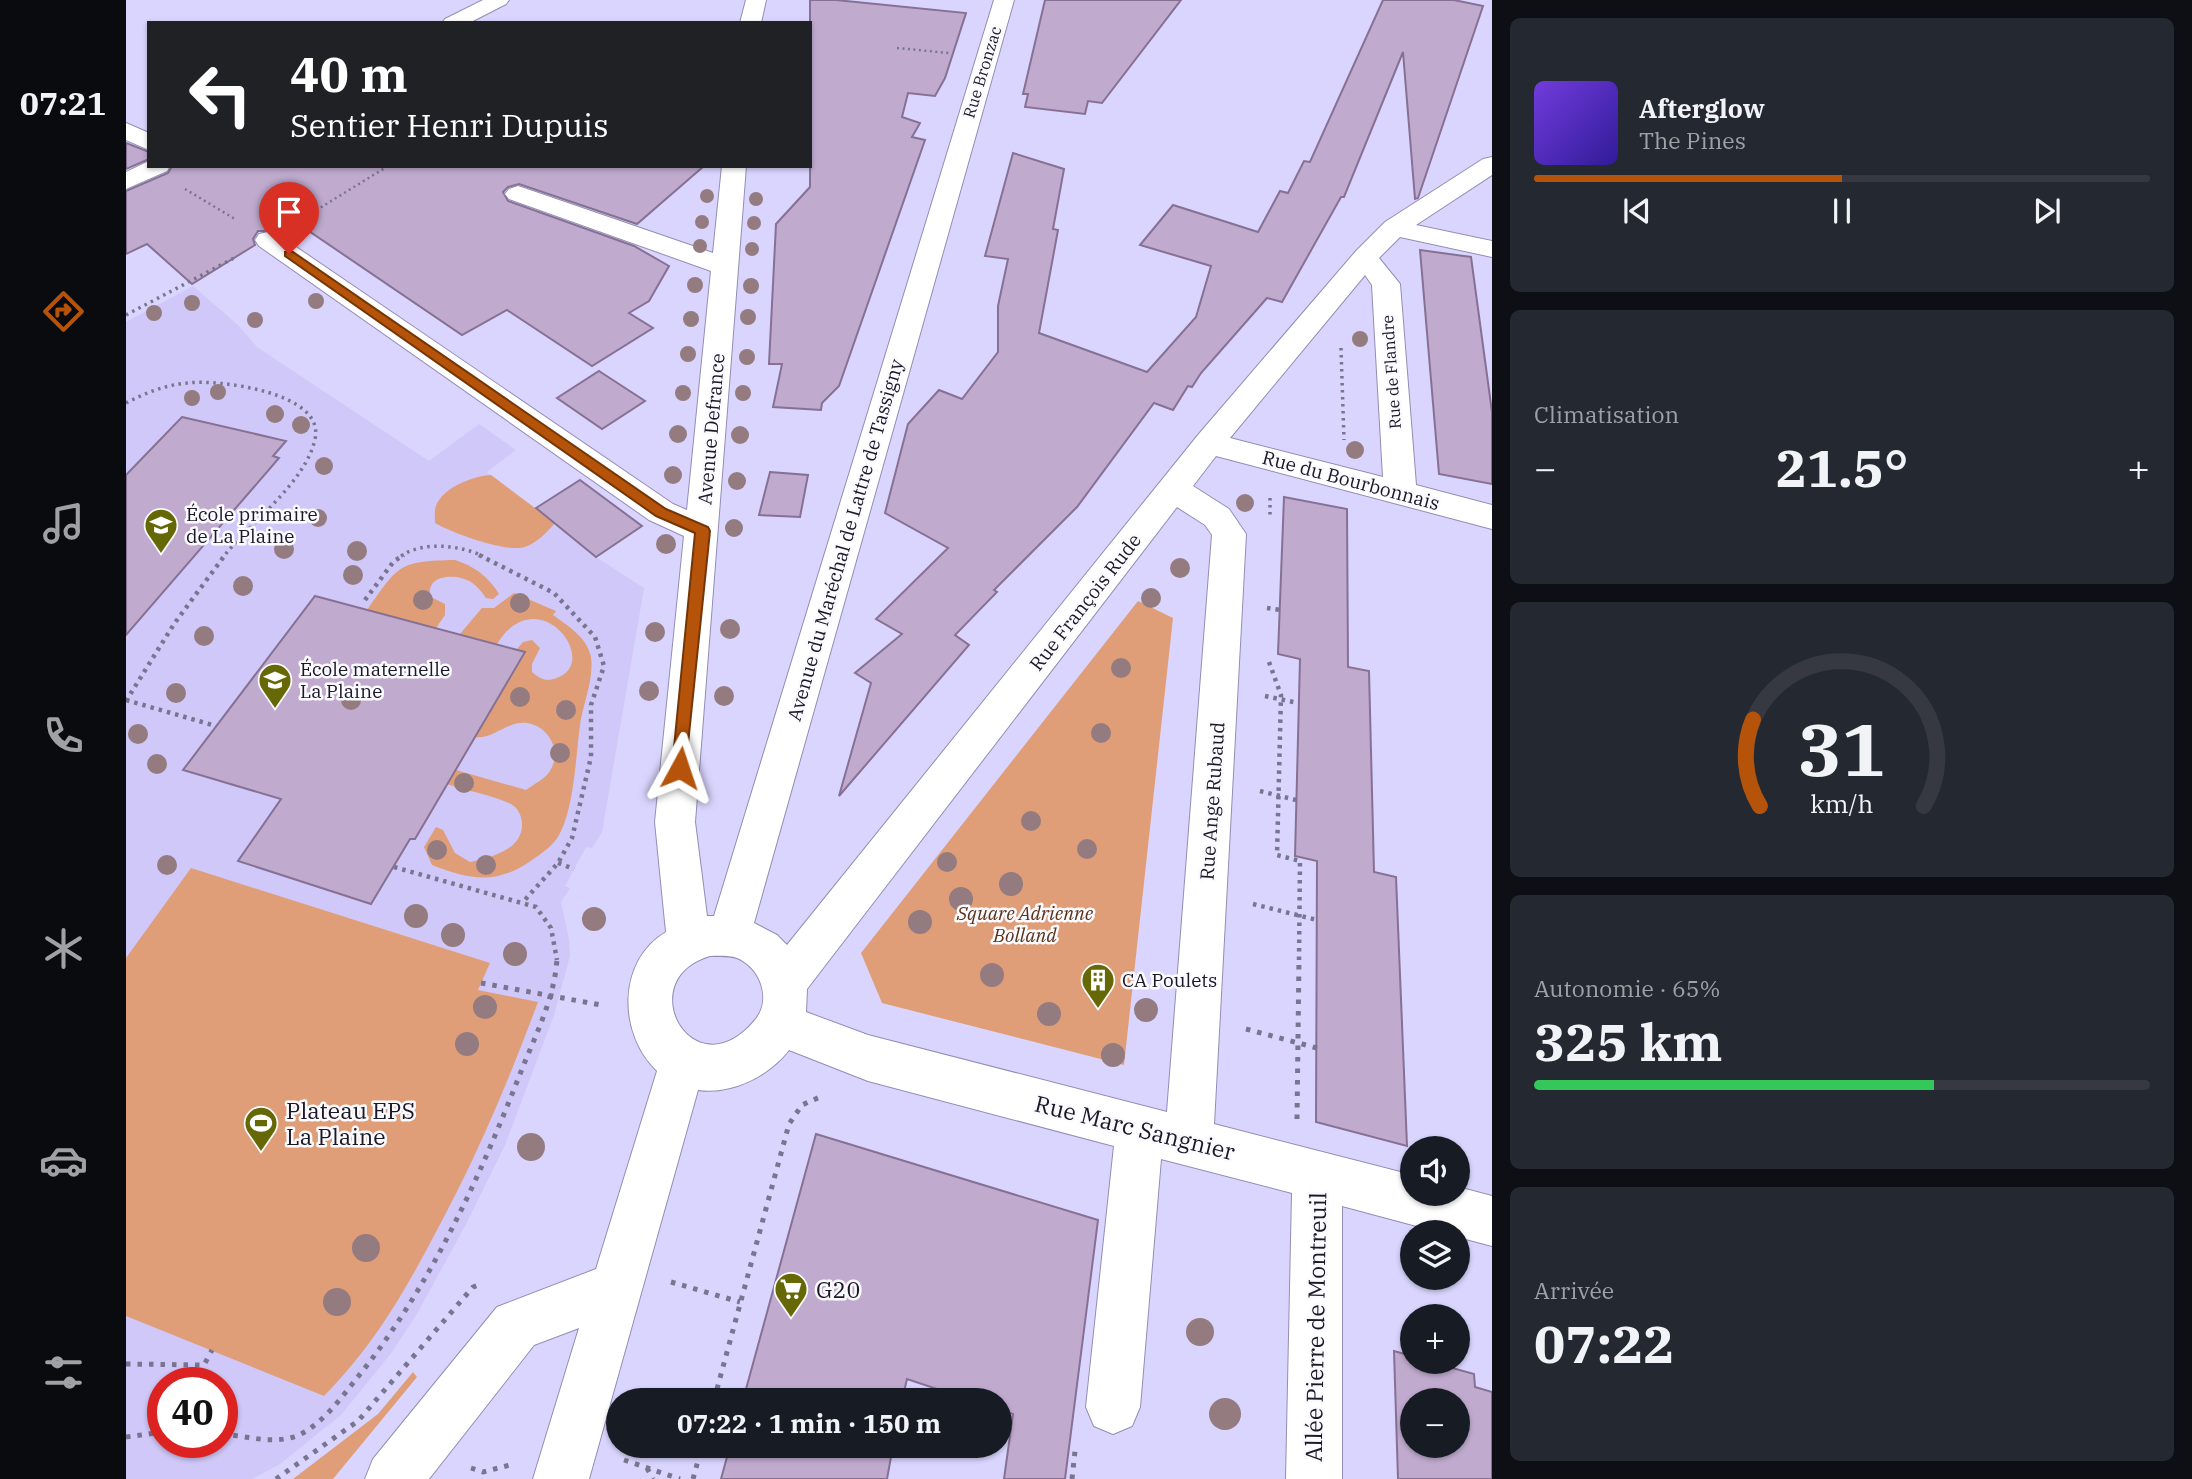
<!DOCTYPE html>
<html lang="fr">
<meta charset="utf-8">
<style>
body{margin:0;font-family:"IBM Plex Serif",serif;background:#242831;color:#f1f3f6;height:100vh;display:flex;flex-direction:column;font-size:26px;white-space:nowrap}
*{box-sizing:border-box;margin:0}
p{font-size:23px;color:#9ea1a6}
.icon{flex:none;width:38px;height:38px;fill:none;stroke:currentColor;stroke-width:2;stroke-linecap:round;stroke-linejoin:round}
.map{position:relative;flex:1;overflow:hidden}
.side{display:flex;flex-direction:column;gap:18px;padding:18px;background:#0d0f14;width:700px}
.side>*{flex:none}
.hud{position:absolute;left:21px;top:21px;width:665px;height:147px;border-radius:0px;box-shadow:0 2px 5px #0004;background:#202124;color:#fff;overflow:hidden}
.fabs{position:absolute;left:1274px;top:1136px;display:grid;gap:14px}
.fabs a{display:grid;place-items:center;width:70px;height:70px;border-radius:50%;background:#171b24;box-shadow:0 2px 5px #0004;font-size:35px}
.speed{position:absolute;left:21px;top:1367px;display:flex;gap:14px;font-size:35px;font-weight:700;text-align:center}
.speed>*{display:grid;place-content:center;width:91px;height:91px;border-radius:50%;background:#171b24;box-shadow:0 2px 5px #0004;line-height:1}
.speed .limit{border:10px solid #d22;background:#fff;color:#111}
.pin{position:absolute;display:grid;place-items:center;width:60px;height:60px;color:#fff;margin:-72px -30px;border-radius:50% 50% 50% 0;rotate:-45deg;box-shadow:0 0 7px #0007}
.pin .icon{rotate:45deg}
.me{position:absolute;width:77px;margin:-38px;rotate:5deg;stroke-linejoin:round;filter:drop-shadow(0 0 5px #0008)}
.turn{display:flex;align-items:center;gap:24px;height:147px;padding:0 28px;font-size:32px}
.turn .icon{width:91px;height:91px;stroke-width:2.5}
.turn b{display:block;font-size:49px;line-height:60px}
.big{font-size:52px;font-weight:700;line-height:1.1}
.side .card{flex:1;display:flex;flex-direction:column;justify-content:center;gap:10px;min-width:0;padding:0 24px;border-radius:10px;background:#242831}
.side .dial{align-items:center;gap:0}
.dial svg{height:182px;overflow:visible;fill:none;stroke:#363941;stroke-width:7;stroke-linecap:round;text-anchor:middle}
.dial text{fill:#f1f3f6;stroke:none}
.song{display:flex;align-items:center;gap:21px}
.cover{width:84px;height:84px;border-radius:10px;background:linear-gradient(135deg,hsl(260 70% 55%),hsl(250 70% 35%))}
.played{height:7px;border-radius:4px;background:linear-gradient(90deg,#b45309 50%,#363941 50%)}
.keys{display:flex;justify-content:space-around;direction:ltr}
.heat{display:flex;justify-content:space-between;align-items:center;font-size:38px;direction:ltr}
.charge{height:10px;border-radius:5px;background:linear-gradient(90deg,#34c759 65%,#363941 0)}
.trip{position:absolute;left:480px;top:1388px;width:406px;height:70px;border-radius:35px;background:#171b24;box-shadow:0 2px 5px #0004;font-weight:700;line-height:70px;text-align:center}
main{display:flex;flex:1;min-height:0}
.tab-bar{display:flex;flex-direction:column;width:126px;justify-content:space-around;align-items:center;background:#090b0e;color:#9ea1a6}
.tab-bar .icon{width:49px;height:49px}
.tab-bar .current{color:#b45309}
.tab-bar b{font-size:32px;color:#f1f3f6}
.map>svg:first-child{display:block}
.built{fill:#cfc8f8;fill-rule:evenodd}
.green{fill:#df9e78}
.building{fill:#c0abcf;stroke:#867194;stroke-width:2;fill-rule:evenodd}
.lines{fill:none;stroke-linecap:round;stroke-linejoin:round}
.minor-casing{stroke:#938db3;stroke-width:2}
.path-far3{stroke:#787590;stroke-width:2.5;stroke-dasharray:2 3.5;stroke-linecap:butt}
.path-far2{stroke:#787590;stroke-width:3.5;stroke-dasharray:2.5 4.5;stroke-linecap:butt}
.path-far1{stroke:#787590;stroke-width:4.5;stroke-dasharray:3.5 5;stroke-linecap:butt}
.path{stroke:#787590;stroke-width:5;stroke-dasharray:4.5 7;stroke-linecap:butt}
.minor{fill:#fff;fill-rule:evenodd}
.path-bridge{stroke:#787590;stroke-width:4.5;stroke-dasharray:3.5 5;stroke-linecap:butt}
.tree{fill:#947b7f}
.route{fill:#b45309;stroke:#753606;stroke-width:2}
.labels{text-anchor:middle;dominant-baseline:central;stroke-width:5;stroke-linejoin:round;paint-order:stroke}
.far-street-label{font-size:16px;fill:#1b1927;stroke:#fbfbff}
.street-label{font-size:19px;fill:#1b1927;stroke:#fbfbff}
.poi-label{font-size:19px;fill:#1b1927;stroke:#fbfbff;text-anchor:start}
.park-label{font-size:19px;font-style:italic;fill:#5b3117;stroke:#fbfbff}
.near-poi-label{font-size:23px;fill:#1b1927;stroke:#fbfbff;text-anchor:start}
.near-street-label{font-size:23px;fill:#1b1927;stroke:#fbfbff}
</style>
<main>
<nav class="tab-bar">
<b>07:21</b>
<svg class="icon current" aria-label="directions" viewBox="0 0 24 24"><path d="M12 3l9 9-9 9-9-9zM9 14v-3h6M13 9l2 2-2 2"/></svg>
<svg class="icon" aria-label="music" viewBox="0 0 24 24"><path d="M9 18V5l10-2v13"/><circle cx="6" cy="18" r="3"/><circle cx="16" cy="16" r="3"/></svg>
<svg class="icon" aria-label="phone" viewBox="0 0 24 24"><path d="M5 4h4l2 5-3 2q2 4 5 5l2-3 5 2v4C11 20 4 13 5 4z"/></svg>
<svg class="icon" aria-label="climate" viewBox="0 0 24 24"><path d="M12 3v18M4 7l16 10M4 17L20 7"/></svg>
<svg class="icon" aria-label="car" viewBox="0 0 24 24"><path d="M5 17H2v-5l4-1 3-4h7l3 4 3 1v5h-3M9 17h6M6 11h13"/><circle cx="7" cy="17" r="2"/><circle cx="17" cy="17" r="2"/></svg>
<svg class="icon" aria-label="filters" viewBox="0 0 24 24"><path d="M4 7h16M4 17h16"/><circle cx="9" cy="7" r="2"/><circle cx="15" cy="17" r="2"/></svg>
</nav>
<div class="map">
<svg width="1366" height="1479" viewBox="0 0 1366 1479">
<rect width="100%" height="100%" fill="#dad5fe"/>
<path class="built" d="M67,286L112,325L131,347L303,461L353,424L390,450L361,472L470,557L518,588L476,832L466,848L460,847L439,886L444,888L435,902L443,939L444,956L428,1015L379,1145L339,1226L292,1312L266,1352L215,1415L154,1464L126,1479H0V322ZM37,1382H96V1442H37Z"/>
<g class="green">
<path d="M365,475L429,523C420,533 412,542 399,547C381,553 326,533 309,523C309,518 308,511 310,506C317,487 348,476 365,475Z"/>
<path d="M329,560C348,566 362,576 373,594L367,599L360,598C356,592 351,586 345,582C331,573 298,574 305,597L319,604V615L310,628L241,610C273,565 272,561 329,560Z"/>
<path d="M388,593L430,611L427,615C442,626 461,637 465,657C468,680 457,703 454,725C450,755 448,809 433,835C428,845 415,854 406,860C371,885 344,880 306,865L298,847L310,827L317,830L329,853L344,862C365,857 398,850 396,822C395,815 392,808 385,804C366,795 341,791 321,784L330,770L400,790C408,784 421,778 425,769C436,750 422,726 401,723C382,720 367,740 349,737L399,652L391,649L397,642L406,640L414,648L406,664V672C414,679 420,682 431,678C476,662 412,578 371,644L334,634L356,608H368Z"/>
<path d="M1012,601L1047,618L998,1065L756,1003L735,953Z"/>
<path d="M65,868L364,963L352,990L412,1002C383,1080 351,1156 311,1230C278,1293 248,1345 198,1396L0,1316V958Z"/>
<path d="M287,1372L291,1377L207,1479H167L252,1414Z"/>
</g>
<g class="building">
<path d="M684,0H710L840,13L819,78L809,96L782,93L776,117L794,123L786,137L799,140L713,386L696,403L695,410L647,407L656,364H643L650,224L684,187Z"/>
<path d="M919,0H1055L976,103L962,101L959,114L899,107L902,94H897Z"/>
<path d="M1257,0H1328L1357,6L1292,198L1289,199L1277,52L1218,197H1215L1156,302L1141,298L1075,373L1066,387L1062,386L1047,410L1028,403L951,507L868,590L871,592L829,635L843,645L713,796L745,683L729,673L776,634L750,619L822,548L759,513L782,424L813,390L836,399L872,352V306L882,259L859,256L887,153L938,169L927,229L932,230L913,333L1021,372L1070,317L1085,266L1014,245L1047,205L1132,232L1154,191L1162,193L1178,161L1184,162Z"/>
<path d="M0,143L23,152V159L0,169Z"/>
<path d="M46,166H578L511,224L393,184L382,187L377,192L382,201L508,246L543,266L523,301L503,313L527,328L466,366L381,310L336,335L168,221L151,231H132L127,239L129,245L66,284L21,244L0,254V191L42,173Z"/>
<path d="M1294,250L1345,257L1366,412V484L1313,474Z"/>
<path d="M473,371L519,401L476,429L431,398Z"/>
<path d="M56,417L160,441L147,456L153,458L0,635V475Z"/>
<path d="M644,472L682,475L674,517L633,515Z"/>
<path d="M454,480L516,526L470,557L410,508Z"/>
<path d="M1158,497L1221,509L1222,667L1243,671L1248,872L1270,877L1281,1146L1190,1122L1191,861L1169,856L1174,659L1152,654Z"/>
<path d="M189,596L399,652L289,839H284L245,904L112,861L155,799L57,770Z"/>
<path d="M690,1134L972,1220L939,1479H878L887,1414L873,1410V1400H844L781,1379L776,1400H617Z"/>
<path d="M1268,1351L1286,1356V1362H1305L1348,1374L1349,1387L1366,1392V1479H1272ZM1286,1400H1332V1446H1286Z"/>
<path d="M604,1446H767L761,1479H595Z"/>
</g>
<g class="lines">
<defs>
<g id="minor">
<path d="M357,0H383L380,4L343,23H316L319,19Z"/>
<path d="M620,0H640L635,23H614Z"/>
<path d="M868,0H888L628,923L651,935L661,945L1072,435L1230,251L1259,222L1357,159L1366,157V175L1290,225L1366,241V257L1274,237L1253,258L1274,284L1290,485L1366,505V529L1090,456L1067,486L1103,509L1120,534L1088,1124L1286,1175V1194H1332V1187L1366,1196V1246L1332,1237V1232H1313L1216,1206V1479H1160L1166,1193L1035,1159L1014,1407L1006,1426L987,1434L968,1426L960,1407L988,1146L742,1081L663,1050C643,1076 605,1095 572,1090L463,1479H407L453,1328L408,1345L303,1479H239L247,1459L371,1307L470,1269L531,1071C492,1034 491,961 540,932L529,822L558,536L523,520L133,246L129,240L133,234L142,232L151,234L547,504L561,510L585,271L383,199L379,194L383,189L392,186L401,189L587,253L596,166H620L569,822L581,916H588ZM1239,275L1246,285L1257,477L1104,438ZM1051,507L1079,525L1086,535L1041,1112L742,1035L680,1012L681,989ZM584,956C592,956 603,955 611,958C635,968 646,1000 629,1020C568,1094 503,980 584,956Z"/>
<path d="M0,123L23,133V150L0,140Z"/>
<path d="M23,161V166H44L41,171L0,189V172Z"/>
</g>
</defs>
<use href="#minor" class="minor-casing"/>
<g class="path-far3">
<path d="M771,48L823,53"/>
<path d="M59,189L109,219"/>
<path d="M176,219L262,166"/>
</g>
<g class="path-far2">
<path d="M0,315L108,258"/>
<path d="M1215,348L1218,440"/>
<path d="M0,403C19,393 39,385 61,383C91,379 200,392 189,439C180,482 125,522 98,556"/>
<path d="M1144,498V517"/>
<path d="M275,556C297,541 333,545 357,556"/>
</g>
<g class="path-far1">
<path d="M353,555L428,593L469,637L478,666L465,705V757L446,838L432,863L397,902"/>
<path d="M239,600L268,561L278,555"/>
<path d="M1141,608L1154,610"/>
<path d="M1143,662L1155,695L1151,855L1174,861L1173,960"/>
<path d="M1139,696L1172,703"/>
<path d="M0,701L48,624L99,555"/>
<path d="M1134,791L1170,800"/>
<path d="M432,863L448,869"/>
<path d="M268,867L410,907L425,928L431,960"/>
<path d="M1127,904L1191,920"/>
</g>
<g class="path">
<path d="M355,983L475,1005"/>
<path d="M1120,1029L1191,1048"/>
<path d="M1171,1119L1173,958"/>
<path d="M545,1282L614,1302"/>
<path d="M0,1364L78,1365L86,1350"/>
<path d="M588,1400L663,1124L676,1105L694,1097"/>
<path d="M96,1434C122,1436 150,1446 175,1434C198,1422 215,1398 231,1378C305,1286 353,1179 396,1069C410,1034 429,997 431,958"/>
<path d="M0,1437L37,1432"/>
<path d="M498,1460L554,1479"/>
<path d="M345,1468L357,1472L384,1465"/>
<path d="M521,1468L527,1479"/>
<path d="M150,1479L232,1421L347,1287L353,1285"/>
<path d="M567,1479L576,1446"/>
<path d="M946,1479L949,1451L952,1447"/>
</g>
<use href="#minor" class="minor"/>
<path class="path-bridge" d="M0,700L90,726"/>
</g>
<g class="tree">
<circle cx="581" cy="196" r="7"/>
<circle cx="630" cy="199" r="7"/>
<circle cx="576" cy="222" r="7"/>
<circle cx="628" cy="223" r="7"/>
<circle cx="574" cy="246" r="7"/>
<circle cx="626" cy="249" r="7"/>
<circle cx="569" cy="285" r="8"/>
<circle cx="625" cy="286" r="8"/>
<circle cx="190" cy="301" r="8"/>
<circle cx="66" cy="303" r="8"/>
<circle cx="28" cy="313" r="8"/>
<circle cx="622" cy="317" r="8"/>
<circle cx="565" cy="319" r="8"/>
<circle cx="129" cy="320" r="8"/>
<circle cx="1234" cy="339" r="8"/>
<circle cx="562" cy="354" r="8"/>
<circle cx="621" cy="357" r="8"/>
<circle cx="92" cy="392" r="8"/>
<circle cx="557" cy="393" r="8"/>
<circle cx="617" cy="393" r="8"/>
<circle cx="66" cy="398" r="8"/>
<circle cx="149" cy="414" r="9"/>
<circle cx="175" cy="425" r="9"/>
<circle cx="552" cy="434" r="9"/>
<circle cx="614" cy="435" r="9"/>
<circle cx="1229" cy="450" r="9"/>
<circle cx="198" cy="466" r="9"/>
<circle cx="547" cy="475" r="9"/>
<circle cx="611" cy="481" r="9"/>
<circle cx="1119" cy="503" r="9"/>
<circle cx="192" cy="518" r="9"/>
<circle cx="608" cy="528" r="9"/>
<circle cx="540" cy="544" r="10"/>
<circle cx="158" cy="549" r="10"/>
<circle cx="231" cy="551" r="10"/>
<circle cx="1054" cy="568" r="10"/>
<circle cx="227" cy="575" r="10"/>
<circle cx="117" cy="586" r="10"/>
<circle cx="1025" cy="598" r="10"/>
<circle cx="297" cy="600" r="10"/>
<circle cx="394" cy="603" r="10"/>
<circle cx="604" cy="629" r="10"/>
<circle cx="529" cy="632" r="10"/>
<circle cx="78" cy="636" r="10"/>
<circle cx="995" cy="668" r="10"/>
<circle cx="523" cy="691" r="10"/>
<circle cx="50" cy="693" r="10"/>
<circle cx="598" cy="696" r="10"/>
<circle cx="394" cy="697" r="10"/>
<circle cx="225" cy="700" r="10"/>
<circle cx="440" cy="710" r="10"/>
<circle cx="975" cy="733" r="10"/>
<circle cx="12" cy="734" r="10"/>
<circle cx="434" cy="753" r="10"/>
<circle cx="31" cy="764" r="10"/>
<circle cx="338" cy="783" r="10"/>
<circle cx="905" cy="821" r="10"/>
<circle cx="961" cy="849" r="10"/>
<circle cx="311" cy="850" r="10"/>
<circle cx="821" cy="862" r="10"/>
<circle cx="41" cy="865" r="10"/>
<circle cx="360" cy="865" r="10"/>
<circle cx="885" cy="884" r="12"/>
<circle cx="835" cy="899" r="12"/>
<circle cx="290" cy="916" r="12"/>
<circle cx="468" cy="919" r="12"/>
<circle cx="794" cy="922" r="12"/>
<circle cx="327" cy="935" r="12"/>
<circle cx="389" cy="954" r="12"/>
<circle cx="866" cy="975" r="12"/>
<circle cx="359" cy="1007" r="12"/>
<circle cx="1020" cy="1010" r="12"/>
<circle cx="923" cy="1014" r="12"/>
<circle cx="341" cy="1044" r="12"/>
<circle cx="987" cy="1055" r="12"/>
<circle cx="405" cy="1147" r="14"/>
<circle cx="240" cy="1248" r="14"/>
<circle cx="211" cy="1302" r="14"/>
<circle cx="1074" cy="1332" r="14"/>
<circle cx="1099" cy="1414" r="16"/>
</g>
<path class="route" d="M159,252H167L540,509L582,527L584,531L559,773H548L546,768L569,533L530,516L159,256Z"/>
<defs>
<symbol id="school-pin" viewBox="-11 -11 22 30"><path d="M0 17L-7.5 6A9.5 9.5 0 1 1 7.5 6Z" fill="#666805" stroke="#fbfbff"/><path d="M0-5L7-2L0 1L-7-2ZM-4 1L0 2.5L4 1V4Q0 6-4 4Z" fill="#fff"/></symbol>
<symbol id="building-pin" viewBox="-11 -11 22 30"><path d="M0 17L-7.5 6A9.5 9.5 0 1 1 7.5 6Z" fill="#666805" stroke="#fbfbff"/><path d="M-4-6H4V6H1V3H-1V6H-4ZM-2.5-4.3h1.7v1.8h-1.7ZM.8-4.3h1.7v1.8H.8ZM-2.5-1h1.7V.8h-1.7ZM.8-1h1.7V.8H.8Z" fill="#fff"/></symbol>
<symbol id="stadium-pin" viewBox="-11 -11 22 30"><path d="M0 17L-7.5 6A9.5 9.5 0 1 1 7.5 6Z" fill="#666805" stroke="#fbfbff"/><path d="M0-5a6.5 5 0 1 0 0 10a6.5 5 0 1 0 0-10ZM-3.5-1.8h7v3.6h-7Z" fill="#fff"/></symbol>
<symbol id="supermarket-pin" viewBox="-11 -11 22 30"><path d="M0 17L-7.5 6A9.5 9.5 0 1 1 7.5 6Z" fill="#666805" stroke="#fbfbff"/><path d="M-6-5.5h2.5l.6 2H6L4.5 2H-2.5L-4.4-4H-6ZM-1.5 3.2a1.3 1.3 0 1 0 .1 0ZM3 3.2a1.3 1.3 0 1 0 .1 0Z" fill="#fff"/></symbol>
</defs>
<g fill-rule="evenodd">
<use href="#school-pin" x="16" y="506" width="38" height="52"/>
<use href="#school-pin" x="130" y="661" width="38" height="52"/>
<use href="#building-pin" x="953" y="961" width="38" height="52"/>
<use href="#stadium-pin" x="116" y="1104" width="38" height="52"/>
<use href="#supermarket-pin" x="646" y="1270" width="38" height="52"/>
</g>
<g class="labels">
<g class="far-street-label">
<text transform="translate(856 72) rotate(-73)">Rue Bronzac</text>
<text transform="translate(1265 372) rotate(-94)">Rue de Flandre</text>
</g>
<g class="street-label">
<text transform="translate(585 429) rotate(-85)">Avenue Defrance</text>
<text transform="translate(1225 480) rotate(15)">Rue du Bourbonnais</text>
<text transform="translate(719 540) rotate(-74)">Avenue du Maréchal de Lattre de Tassigny</text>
<text transform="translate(959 602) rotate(-52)">Rue François Rude</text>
<text transform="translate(1086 801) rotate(-86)">Rue Ange Rubaud</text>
</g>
<g class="poi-label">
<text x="60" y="514">École primaire<tspan x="60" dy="22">de La Plaine</tspan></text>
<text x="174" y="669">École maternelle<tspan x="174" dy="22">La Plaine</tspan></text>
<text x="996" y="980">CA Poulets</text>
</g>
<g class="park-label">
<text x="899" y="913">Square Adrienne<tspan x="899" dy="22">Bolland</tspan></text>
</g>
<g class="near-poi-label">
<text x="160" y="1110">Plateau EPS<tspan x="160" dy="26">La Plaine</tspan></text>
<text x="690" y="1289">G20</text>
</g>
<g class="near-street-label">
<text transform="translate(1009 1127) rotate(14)">Rue Marc Sangnier</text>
<text transform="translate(1189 1327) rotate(-89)">Allée Pierre de Montreuil</text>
</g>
</g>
</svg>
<div class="fabs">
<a><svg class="icon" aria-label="sound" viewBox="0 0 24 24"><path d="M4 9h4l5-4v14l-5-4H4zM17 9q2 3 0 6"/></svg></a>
<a><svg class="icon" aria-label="layers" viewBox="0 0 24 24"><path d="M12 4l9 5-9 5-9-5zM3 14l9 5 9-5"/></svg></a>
<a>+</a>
<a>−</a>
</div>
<div class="speed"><div class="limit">40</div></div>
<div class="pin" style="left:163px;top:254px;background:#d93025"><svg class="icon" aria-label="arrive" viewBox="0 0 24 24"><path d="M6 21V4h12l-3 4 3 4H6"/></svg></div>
<svg class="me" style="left:554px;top:768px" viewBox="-20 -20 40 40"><path d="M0-17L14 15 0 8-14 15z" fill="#b45309" stroke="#fff" stroke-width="4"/></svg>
<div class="trip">07:22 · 1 min · 150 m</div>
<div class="hud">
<div class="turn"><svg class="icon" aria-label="left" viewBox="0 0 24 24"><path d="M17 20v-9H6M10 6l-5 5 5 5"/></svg><div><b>40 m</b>Sentier Henri Dupuis</div></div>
</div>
</div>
<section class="side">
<div class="card">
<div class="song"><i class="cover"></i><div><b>Afterglow</b><p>The Pines</p></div></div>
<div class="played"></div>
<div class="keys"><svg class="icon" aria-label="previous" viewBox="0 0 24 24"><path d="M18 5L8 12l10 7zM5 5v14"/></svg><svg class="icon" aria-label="pause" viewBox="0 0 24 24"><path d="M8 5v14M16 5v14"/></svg><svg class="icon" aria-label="next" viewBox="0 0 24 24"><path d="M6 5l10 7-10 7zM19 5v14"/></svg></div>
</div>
<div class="card"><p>Climatisation</p>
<div class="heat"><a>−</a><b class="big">21.5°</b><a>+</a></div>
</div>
<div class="card dial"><svg viewBox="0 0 100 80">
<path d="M14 69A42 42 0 1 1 86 69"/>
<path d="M14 69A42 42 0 0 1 11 31" stroke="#b45309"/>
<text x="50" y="56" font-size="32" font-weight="700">31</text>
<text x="50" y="72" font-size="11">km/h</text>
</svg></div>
<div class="card"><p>Autonomie · 65%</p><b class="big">325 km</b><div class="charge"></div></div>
<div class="card"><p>Arrivée</p><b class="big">07:22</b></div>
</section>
</main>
